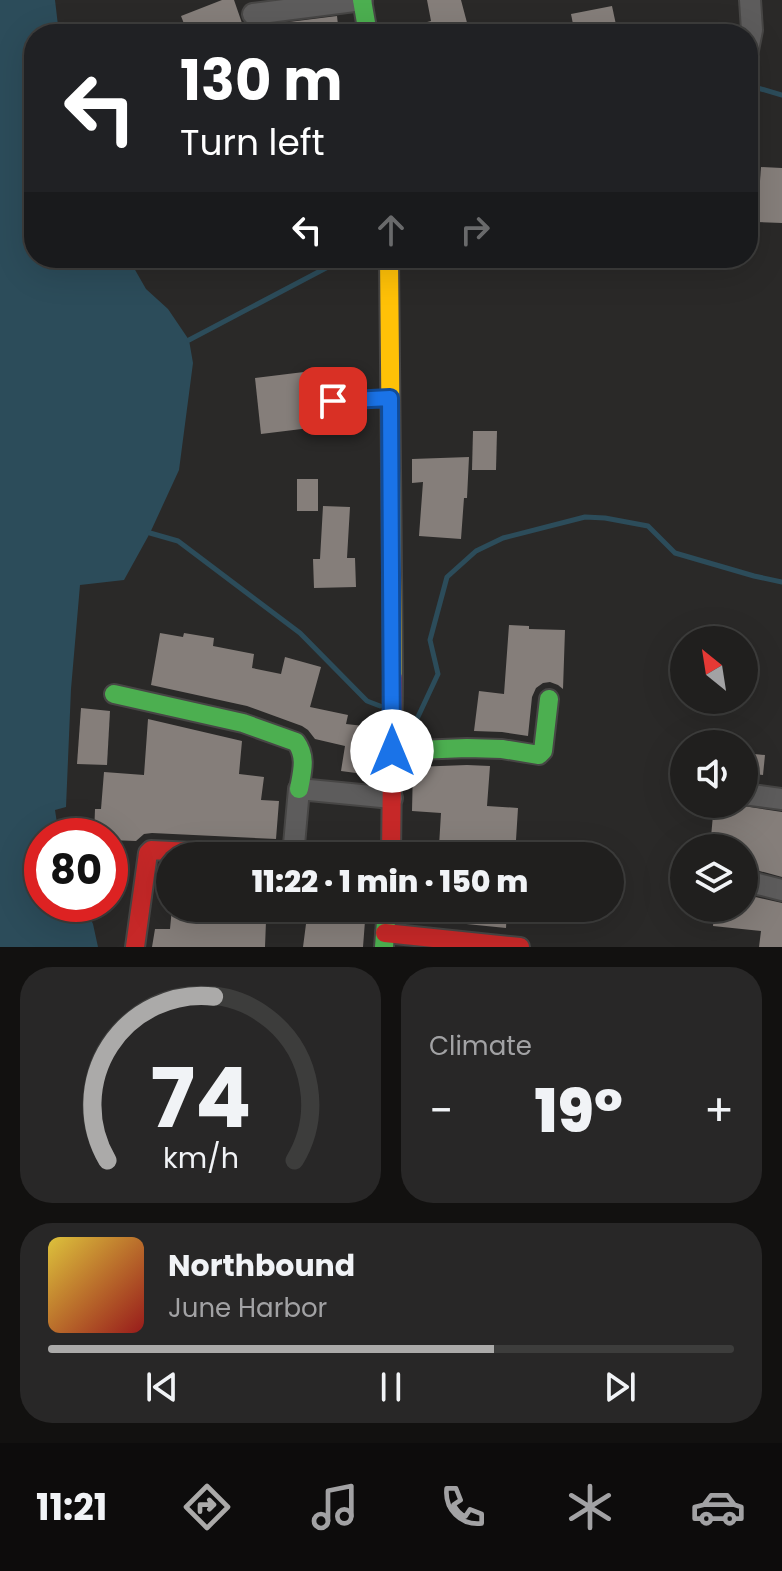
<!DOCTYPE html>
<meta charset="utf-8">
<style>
body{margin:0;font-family:Poppins,sans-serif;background:#282727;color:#f1f3f6;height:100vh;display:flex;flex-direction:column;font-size:30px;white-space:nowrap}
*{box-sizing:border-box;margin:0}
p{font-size:26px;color:#a2a2a4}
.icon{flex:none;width:44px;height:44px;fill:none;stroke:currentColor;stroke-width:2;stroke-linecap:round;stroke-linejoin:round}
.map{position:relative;height:947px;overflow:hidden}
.panel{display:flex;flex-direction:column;gap:20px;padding:20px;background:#121110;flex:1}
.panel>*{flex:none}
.guide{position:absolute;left:24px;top:24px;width:734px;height:244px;border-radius:32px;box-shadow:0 8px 32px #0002,0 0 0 2px #3d3d3c;background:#202124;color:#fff;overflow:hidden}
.needle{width:52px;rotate:330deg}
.controls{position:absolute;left:670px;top:626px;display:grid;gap:16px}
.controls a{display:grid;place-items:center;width:88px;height:88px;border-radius:50%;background:#201f1e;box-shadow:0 8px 32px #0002,0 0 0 2px #3d3d3c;font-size:40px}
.speed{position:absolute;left:24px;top:818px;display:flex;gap:16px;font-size:40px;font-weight:700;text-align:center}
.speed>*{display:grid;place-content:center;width:104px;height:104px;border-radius:50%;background:#201f1e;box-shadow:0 8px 32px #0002,0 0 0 2px #3d3d3c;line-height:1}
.speed .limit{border:12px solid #d22;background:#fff;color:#111}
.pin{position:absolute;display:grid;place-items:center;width:68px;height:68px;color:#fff;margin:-34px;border-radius:16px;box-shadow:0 4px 12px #0006}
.me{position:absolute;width:88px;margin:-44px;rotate:0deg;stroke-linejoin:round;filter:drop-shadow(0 0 6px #0008)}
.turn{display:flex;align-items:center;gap:28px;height:168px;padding:0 24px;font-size:36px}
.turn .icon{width:104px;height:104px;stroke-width:2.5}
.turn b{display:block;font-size:56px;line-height:68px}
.lanes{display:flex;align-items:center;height:76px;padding:0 24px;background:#0003;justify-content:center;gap:40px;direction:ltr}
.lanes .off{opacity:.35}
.big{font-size:60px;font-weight:800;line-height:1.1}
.panel .widget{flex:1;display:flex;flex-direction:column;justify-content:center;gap:12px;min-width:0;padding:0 28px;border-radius:32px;background:#282727}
.panel .dial{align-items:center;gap:0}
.dial svg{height:208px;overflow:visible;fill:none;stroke:#3d3d3c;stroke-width:7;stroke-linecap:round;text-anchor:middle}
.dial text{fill:#f1f3f6;stroke:none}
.song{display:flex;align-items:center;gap:24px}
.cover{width:96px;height:96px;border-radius:12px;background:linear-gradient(135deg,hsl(50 70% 55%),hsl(0 70% 35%))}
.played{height:8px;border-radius:4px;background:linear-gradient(90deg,#abaaa9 65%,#3d3d3c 65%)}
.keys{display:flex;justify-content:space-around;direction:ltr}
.heat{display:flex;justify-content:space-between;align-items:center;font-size:44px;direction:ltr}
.panel .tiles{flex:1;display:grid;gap:20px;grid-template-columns:1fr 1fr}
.widget:last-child{grid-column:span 2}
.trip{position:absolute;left:156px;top:842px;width:468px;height:80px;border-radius:40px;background:#201f1e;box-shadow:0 8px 32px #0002,0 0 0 2px #3d3d3c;font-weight:800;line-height:80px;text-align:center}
.menu{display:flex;height:128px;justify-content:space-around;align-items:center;background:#0d0c0c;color:#a2a2a4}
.menu .icon{width:56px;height:56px}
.menu .on{color:#abaaa9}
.menu b{font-size:36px;color:#f1f3f6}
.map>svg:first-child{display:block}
.water{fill:#2c4c5a}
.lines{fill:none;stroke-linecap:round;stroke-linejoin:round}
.stream{stroke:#2c4c5a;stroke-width:5}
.building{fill:#857e7a}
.lane-casing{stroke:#474645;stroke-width:14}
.street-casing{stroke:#474645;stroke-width:24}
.fast-casing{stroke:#474645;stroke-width:22}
.slow-casing{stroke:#474645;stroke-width:22}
.jam-casing{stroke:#474645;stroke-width:22}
.lane{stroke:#5d5c5c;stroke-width:10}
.street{stroke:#5d5c5c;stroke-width:20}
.fast{stroke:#4caf50;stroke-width:18}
.slow{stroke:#ffc107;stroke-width:18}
.jam{stroke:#c62828;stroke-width:18}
.route-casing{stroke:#114b97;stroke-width:20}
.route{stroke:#1a73e8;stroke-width:14}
</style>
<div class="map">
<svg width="782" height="947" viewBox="0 0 782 947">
<rect width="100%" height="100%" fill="#2a2928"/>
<path class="water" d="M0,0H55L59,34H34V258H130V261L146,289L168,309L189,340L193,363L179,470L150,533L124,580L80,585L71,689L66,807L55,810L59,836H42V904H83L93,924L98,947H0Z"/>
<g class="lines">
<g class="stream">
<path d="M748,88L751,86L782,95"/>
<path d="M189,340L345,258"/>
<path d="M150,533L178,541L300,633L367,701L380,706"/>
<path d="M404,716L416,721L438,674L430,640L447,577L476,551L503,538L585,517L605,518L648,526L675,553L754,576L782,582"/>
</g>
</g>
<g class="building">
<path d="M222,0H234L243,26L224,34H188L181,16Z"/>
<path d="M427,0H461L470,34H401L400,29L431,21Z"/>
<path d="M612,6L618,34H575L571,14Z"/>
<path d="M337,16L339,34H290L289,22Z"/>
<path d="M761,167L782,168V223L757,222Z"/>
<path d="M312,371L318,427L261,434L255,378Z"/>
<path d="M473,431H497L496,470H472Z"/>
<path d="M469,457L467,498H464L461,539L419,536L423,482L412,483V459Z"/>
<rect x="297" y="479" width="21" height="32"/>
<path d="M323,506L350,507L347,558H355L356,587L314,588L313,559H320Z"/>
<path d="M509,625L529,626V629L565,630L563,689L558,685L550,682L543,683L536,688L532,697L528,736L502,732L474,731L479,691L504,694Z"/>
<path d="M160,633L183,637L184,633L214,638L213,646L254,654L252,668L281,674L285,657L321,667L310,707L348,715L346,724L364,726L361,753L371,755V775L341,771L345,746L315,739L308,730L302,726L247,706L151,685Z"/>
<path d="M81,708L110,711L107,765L77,764Z"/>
<path d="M148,719L242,741L239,774L264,777L261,800L279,801L276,839L152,833L144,834L136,841L110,840V836H94L95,809H101L104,772L144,775Z"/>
<path d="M744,753L765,755L763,775L744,773Z"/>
<path d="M467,765L490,766L487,806L518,808L515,856H445V846H439L441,813L412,811L413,767Z"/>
<path d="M714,804L737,805L782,812V877L756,870L750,871L744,875V848H710Z"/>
<path d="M744,891L751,896L782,903V947H759L761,931L713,926L715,908H744Z"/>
<path d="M172,908H366L363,947H303L306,924L266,921L265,947H152L155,929H170Z"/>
<path d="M408,908H507L506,928L407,918Z"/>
</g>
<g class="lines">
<defs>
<path id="lane" d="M333,401L384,398"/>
<g id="street">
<path d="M253,14L362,0"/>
<path d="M748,50L752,30L750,0"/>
<path d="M744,794L782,799"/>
<path d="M293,856L299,789L392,798"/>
<path d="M754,883L782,890"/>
</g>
<g id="fast">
<path d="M362,0L368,34"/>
<path d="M114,694L243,723L296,742C307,757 302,772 299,789"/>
<path d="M392,751L467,748L502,749L539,755L543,751L549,699"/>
<path d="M384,947L387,908"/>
</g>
<path id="slow" d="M389,258L393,678"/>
<g id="jam">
<path d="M391,856L393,678"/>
<path d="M385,933L520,947"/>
<path d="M135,947L148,853L151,850L276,856"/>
</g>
</defs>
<use href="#lane" class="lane-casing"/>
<use href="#street" class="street-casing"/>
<use href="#fast" class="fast-casing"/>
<use href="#slow" class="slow-casing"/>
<use href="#jam" class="jam-casing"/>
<use href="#lane" class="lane"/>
<use href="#street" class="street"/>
<use href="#fast" class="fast"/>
<use href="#slow" class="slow"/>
<use href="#jam" class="jam"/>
</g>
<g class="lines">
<defs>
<path id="route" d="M333,401L390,398L392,751"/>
</defs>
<use href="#route" class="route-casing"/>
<use href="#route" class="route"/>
</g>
</svg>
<div class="controls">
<a><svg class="needle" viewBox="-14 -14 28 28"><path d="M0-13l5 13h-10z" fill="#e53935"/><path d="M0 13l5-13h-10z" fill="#a2a2a4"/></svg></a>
<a><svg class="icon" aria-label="sound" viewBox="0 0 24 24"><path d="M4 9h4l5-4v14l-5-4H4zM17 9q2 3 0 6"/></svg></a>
<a><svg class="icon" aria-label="layers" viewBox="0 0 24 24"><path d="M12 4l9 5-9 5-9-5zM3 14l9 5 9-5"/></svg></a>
</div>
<div class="speed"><div class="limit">80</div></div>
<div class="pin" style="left:333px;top:401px;background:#d93025"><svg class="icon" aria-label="arrive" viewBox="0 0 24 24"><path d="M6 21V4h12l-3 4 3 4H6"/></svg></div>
<svg class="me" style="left:392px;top:751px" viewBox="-20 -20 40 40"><circle r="19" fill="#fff"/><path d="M0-13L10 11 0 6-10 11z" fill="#1a73e8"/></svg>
<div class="trip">11:22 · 1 min · 150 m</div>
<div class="guide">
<div class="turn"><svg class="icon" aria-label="left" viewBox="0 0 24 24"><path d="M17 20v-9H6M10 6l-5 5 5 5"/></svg><div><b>130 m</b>Turn left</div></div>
<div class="lanes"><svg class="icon" aria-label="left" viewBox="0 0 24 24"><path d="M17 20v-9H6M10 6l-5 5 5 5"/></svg><svg class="icon off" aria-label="ahead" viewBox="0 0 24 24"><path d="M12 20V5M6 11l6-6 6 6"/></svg><svg class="icon off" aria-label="right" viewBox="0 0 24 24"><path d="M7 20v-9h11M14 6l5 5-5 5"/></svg></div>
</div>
</div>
<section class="panel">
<div class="tiles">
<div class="widget dial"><svg viewBox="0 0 100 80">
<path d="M14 69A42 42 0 1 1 86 69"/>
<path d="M14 69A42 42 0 0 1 55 6" stroke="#abaaa9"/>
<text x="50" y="56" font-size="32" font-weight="700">74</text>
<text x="50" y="72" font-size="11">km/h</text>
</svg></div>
<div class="widget"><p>Climate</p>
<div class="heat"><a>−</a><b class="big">19°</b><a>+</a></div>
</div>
<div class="widget">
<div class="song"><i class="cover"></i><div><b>Northbound</b><p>June Harbor</p></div></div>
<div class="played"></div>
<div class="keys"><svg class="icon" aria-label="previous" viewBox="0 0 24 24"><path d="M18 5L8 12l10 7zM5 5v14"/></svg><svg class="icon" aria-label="pause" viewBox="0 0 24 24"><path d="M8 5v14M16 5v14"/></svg><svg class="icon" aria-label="next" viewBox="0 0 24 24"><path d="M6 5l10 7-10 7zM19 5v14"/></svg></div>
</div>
</div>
</section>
<nav class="menu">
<b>11:21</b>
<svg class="icon on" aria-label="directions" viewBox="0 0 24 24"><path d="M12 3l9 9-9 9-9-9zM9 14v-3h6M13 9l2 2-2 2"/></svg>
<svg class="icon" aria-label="music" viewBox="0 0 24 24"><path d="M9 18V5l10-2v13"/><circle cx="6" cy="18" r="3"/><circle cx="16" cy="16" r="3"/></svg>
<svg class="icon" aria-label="phone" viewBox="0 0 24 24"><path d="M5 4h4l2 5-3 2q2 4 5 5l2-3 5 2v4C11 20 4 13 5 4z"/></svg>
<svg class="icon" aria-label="climate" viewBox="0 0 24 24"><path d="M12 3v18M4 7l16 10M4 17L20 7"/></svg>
<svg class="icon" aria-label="car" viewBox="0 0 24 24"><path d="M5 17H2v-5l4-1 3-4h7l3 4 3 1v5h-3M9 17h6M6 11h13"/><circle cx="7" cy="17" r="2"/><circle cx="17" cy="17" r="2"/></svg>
</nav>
